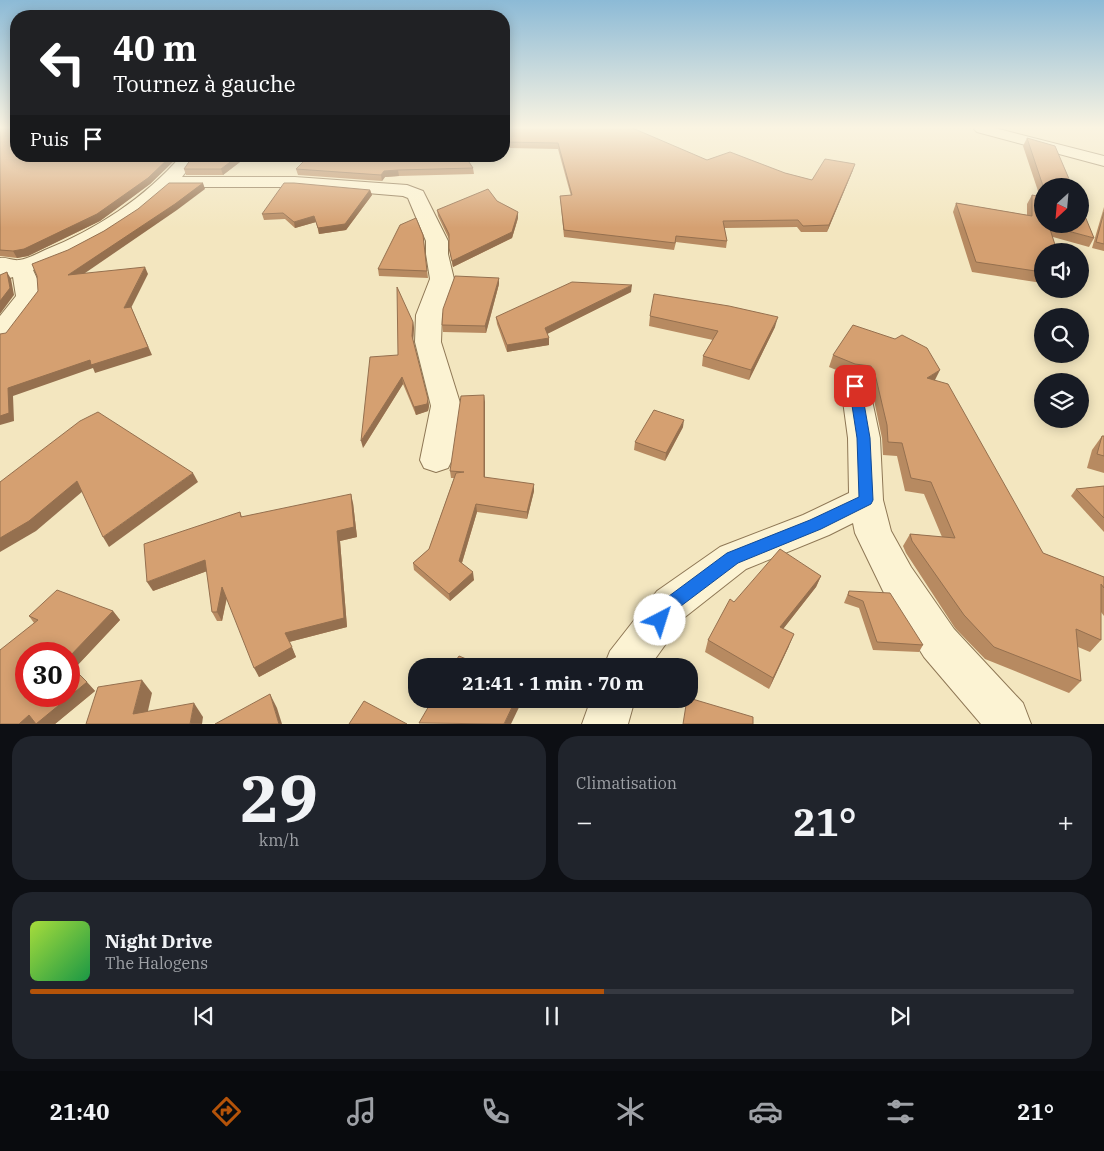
<!DOCTYPE html>
<html lang="fr">
<meta charset="utf-8">
<style>
body{margin:0;font-family:"IBM Plex Serif",serif;background:#20242c;color:#f1f3f6;height:100vh;display:flex;flex-direction:column;font-size:19px;white-space:nowrap}
*{box-sizing:border-box;margin:0}
p{font-size:16px;color:#9ea1a6}
.icon{flex:none;width:28px;height:28px;fill:none;stroke:currentColor;stroke-width:2;stroke-linecap:round;stroke-linejoin:round}
.map{position:relative;height:724px;overflow:hidden}
.drawer{display:flex;flex-direction:column;gap:12px;padding:12px;background:#0d0f14;flex:1}
.drawer>*{flex:none}
.guide{position:absolute;left:10px;top:10px;width:500px;height:152px;border-radius:20px;box-shadow:0 2px 12px #0003;background:#202124;color:#fff;overflow:hidden}
.needle{width:32px;rotate:206deg}
.tools{position:absolute;left:1034px;top:178px;display:grid;gap:10px}
.tools a{display:grid;place-items:center;width:55px;height:55px;border-radius:50%;background:#171b24;box-shadow:0 2px 12px #0003;font-size:25px}
.speed{position:absolute;left:15px;top:642px;display:flex;gap:10px;font-size:25px;font-weight:700;text-align:center}
.speed>*{display:grid;place-content:center;width:65px;height:65px;border-radius:50%;background:#171b24;box-shadow:0 2px 12px #0003;line-height:1}
.speed .limit{border:8px solid #d22;background:#fff;color:#111}
.pin{position:absolute;display:grid;place-items:center;width:42px;height:42px;color:#fff;margin:-21px;border-radius:10px;box-shadow:0 2px 8px #0006}
.me{position:absolute;width:55px;margin:-28px;rotate:40deg;stroke-linejoin:round;filter:drop-shadow(0 0 4px #0008)}
.turn{display:flex;align-items:center;gap:18px;height:105px;padding:0 20px;font-size:22px}
.turn .icon{width:65px;height:65px;stroke-width:2.5}
.turn b{display:block;font-size:35px;line-height:42px}
.then{display:flex;align-items:center;height:48px;padding:0 20px;background:#0003;gap:10px;font-size:19px}
.big{font-size:38px;font-weight:800;line-height:1.1}
.drawer .card{flex:1;display:flex;flex-direction:column;justify-content:center;gap:8px;min-width:0;padding:0 18px;border-radius:20px;background:#20242c}
.drawer .dial{align-items:center;gap:0}
.dial b{font-size:65px;line-height:1}
.song{display:flex;align-items:center;gap:15px}
.cover{width:60px;height:60px;border-radius:8px;background:linear-gradient(135deg,hsl(80 70% 55%),hsl(140 70% 35%))}
.played{height:5px;border-radius:2px;background:linear-gradient(90deg,#b45309 55%,#363941 55%)}
.keys{display:flex;justify-content:space-around;direction:ltr}
.heat{display:flex;justify-content:space-between;align-items:center;font-size:28px;direction:ltr}
.drawer .tiles{flex:1;display:grid;gap:12px;grid-template-columns:1fr 1fr}
.card:last-child{grid-column:span 2}
.trip{position:absolute;left:408px;top:658px;width:290px;height:50px;border-radius:20px;background:#171b24;box-shadow:0 2px 12px #0003;font-weight:800;line-height:50px;text-align:center}
.tab-bar{display:flex;height:80px;justify-content:space-around;align-items:center;background:#090b0e;color:#9ea1a6}
.tab-bar .icon{width:35px;height:35px}
.tab-bar .active{color:#b45309}
.tab-bar b{font-size:22px;color:#f1f3f6}
.map>svg:first-child{display:block}
.lines{fill:none;stroke-linecap:round;stroke-linejoin:round}
.minor-casing{stroke:#8e7755;stroke-width:2}
.minor{fill:#fcf3d3;fill-rule:evenodd}
.wall{fill:#b78a61}
.shaded-wall{fill:#95704f}
.building{fill:#d5a071;stroke:#95704f}
.route{fill:#1a73e8;stroke:#114b97}
</style>
<div class="map">
<svg width="1104" height="724" viewBox="0 0 1104 724">
<rect width="100%" height="100%" fill="#f3e6bf"/>
<g class="lines">
<defs>
<g id="minor">
<path d="M976,127H991L1104,156V166L977,132L974,129Z"/>
<path d="M181,156H198L182,177H295L407,185L423,191L448,241V254L454,279L442,315L441,342L461,406L452,460L448,468L436,472L424,468L420,460L431,406L415,342L416,315L430,279L426,254V241L408,198L403,196L295,187H171C131,225 84,252 33,270L39,283L40,297L9,339L0,341V316L16,296L13,277L0,281V258C6,257 13,261 19,260C27,259 37,254 45,250C95,230 145,198 181,156Z"/>
<path d="M855,377L865,379L869,386L880,438L883,500L891,531L911,567L954,629L1023,703L1031,724H981L924,657L883,591L855,533L853,523L829,535L746,569L685,617L650,666H604L610,651L657,591L720,547L803,515L849,493L848,438L841,386L845,379Z"/>
<path d="M591,699H635L628,724H582Z"/>
</g>
</defs>
<use href="#minor" class="minor-casing"/>
<use href="#minor" class="minor"/>
</g>
<g class="wall">
<path d="M0,127L16,156H179L150,184L100,221L28,256L17,258L0,256Z"/>
<path d="M504,127L785,173L812,180L853,170L827,232H801L797,227L724,228L727,241L726,248L676,242L674,250L564,237L560,196H571L558,149L504,148Z"/>
<path d="M1027,138L1072,186H1042V224L1094,238L1089,247L1053,237L1042,251V283L972,272L953,212L956,203L1027,215V204L1032,195L1040,197L1023,146Z"/>
<path d="M193,156H298L240,162L223,175H186L184,169Z"/>
<path d="M473,168L474,174L399,176L385,177L382,181L298,175L296,169Z"/>
<path d="M370,190L372,195L346,230L319,234L316,222L295,228L285,219L264,220L262,214Z"/>
<path d="M497,201L518,218L512,238L453,267L450,254L449,239L438,216L437,210Z"/>
<path d="M1104,207V251L1092,248Z"/>
<path d="M423,235L428,278L379,276L378,269Z"/>
<path d="M499,284L486,333L443,332L442,325Z"/>
<path d="M631,292L547,334L549,345L507,352L497,324L496,317Z"/>
<path d="M650,316L775,327L749,380L702,366L703,356L713,340L649,326Z"/>
<path d="M413,322L414,328L413,340L428,399L429,406L428,411L416,415L403,384L363,448L398,355Z"/>
<path d="M833,355L935,380L1043,553L1104,577V616L1101,612V640L1090,652L1078,647L1081,681L1069,693L985,659L955,628L906,553L903,546L910,534L942,537L924,494L905,491L897,456L883,455L882,438L871,386L867,378L851,376L829,367Z"/>
<path d="M484,395L485,477L534,491L527,519L477,512L462,563L474,580L450,601L414,570L413,563L429,549L454,478H451L450,471Z"/>
<path d="M683,427L665,461L634,450L635,442Z"/>
<path d="M1102,436H1104V473L1087,468L1092,450Z"/>
<path d="M1104,486V532L1071,496L1076,489Z"/>
<path d="M353,503L357,537L340,541L347,627L289,642L296,657L259,677L227,598L222,621H217L212,612L207,571L153,591L240,512L242,517Z"/>
<path d="M821,576L816,587L783,629L789,646L769,689L705,652L708,640L734,602Z"/>
<path d="M849,591L923,645L919,652L873,650L859,608L844,603Z"/>
<path d="M113,611L120,620L74,669L95,691L55,724H0L34,623L29,616Z"/>
</g>
<g class="shaded-wall">
<path d="M171,156H179L150,184L100,221L28,256L17,258L13,251Z"/>
<path d="M238,156H298L240,162L223,175L221,169Z"/>
<path d="M855,164L853,170L827,232L829,225Z"/>
<path d="M398,170L399,176L385,177L382,181L381,175L384,171Z"/>
<path d="M203,183L205,189L177,210L72,282L68,275Z"/>
<path d="M370,190L372,195L346,230L319,234L318,228Z"/>
<path d="M518,212V218L512,238L453,267L452,261Z"/>
<path d="M314,216L316,222L295,228L294,222Z"/>
<path d="M145,267L148,274L127,316L124,308Z"/>
<path d="M7,272L11,279L14,295L0,314V301Z"/>
<path d="M499,278V284L486,333L485,326Z"/>
<path d="M632,285L631,292L545,335V328Z"/>
<path d="M131,307L152,355L95,373L93,368L13,396L14,421L0,425V416L8,388Z"/>
<path d="M778,317L775,327L749,380L751,370Z"/>
<path d="M413,322L414,328L413,342L412,336Z"/>
<path d="M549,338V345L507,352V345Z"/>
<path d="M940,370L934,382L927,378Z"/>
<path d="M402,377L403,384L363,448L361,441Z"/>
<path d="M484,395L485,402V484L484,477Z"/>
<path d="M428,399L429,406L428,411L416,415L414,407Z"/>
<path d="M684,420L683,427L665,461L666,453Z"/>
<path d="M193,473L198,482L109,547L103,537Z"/>
<path d="M77,481L83,491L36,531L0,552V538Z"/>
<path d="M534,484V491L527,519V512Z"/>
<path d="M351,494L353,503L357,537L340,541L347,627L289,642L285,633L337,531Z"/>
<path d="M476,504L477,512L460,569L459,561Z"/>
<path d="M205,560L210,570L153,591L147,582Z"/>
<path d="M473,572L474,580L450,601L449,594Z"/>
<path d="M821,576L816,587L776,638L780,627Z"/>
<path d="M222,587L227,596L222,621L217,612Z"/>
<path d="M113,611L120,620L73,670L69,665V657Z"/>
<path d="M794,634L789,646L769,689L773,678Z"/>
<path d="M292,647L296,657L259,677L254,668Z"/>
<path d="M142,680L152,693L145,724L133,714Z"/>
<path d="M87,682L95,691L55,724H19L29,715Z"/>
<path d="M270,694L277,708L282,724H279Z"/>
<path d="M516,699H523L511,724H504Z"/>
<path d="M194,703L203,717L202,724H190Z"/>
</g>
<g class="building">
<path d="M0,127H16V156H171L148,178L97,214L24,249L13,251L0,250Z"/>
<path d="M504,127H630L707,160L730,152L785,173L812,180L825,159L855,164L829,225L803,226L798,220L723,221L727,241L676,236L675,243L564,230L560,196L572,195L558,143L504,142Z"/>
<path d="M1027,138L1055,146L1072,186H1043Z"/>
<path d="M193,156H238L221,169H184Z"/>
<path d="M309,156H465L473,168L398,170L384,171L381,175L296,169Z"/>
<path d="M169,183H203L175,204L68,275L145,267L124,308L131,307L148,347L91,365L90,360L8,388L9,413L0,416V334L6,333L38,291L37,276L32,264L68,250L104,231L138,209Z"/>
<path d="M284,183H294L370,190L345,224L318,228L314,216L294,222L283,213L262,214Z"/>
<path d="M488,189L497,201L518,212L512,232L452,261L449,248V234L437,210Z"/>
<path d="M1032,195L1042,197V224H1080V204L1094,238L1049,226L1057,251H1042V272L976,262L956,203L1032,216Z"/>
<path d="M1104,212V244L1096,242Z"/>
<path d="M416,218L423,235L427,271L378,269L400,225Z"/>
<path d="M7,272L10,288L0,301V275Z"/>
<path d="M455,276L499,278L485,326L442,325L443,309Z"/>
<path d="M572,282L632,285L545,328L549,338L507,345L496,317Z"/>
<path d="M397,287L413,322L412,336L428,399L427,404L414,407L402,377L361,441L370,357L398,355Z"/>
<path d="M654,294L729,306L778,317L751,370L703,356L718,331L650,316Z"/>
<path d="M853,325L895,339L902,335L927,348L940,370L927,378L948,384L1043,553L1104,577V588L1101,584V640L1076,629L1081,681L994,647L964,615L912,541L910,534L955,538L931,482L911,478L902,443L888,442L887,425L875,374L871,366L855,364L833,355Z"/>
<path d="M484,395V477L534,484L527,512L476,504L459,561L473,572L449,594L413,563L429,549L456,473L464,472L450,471L461,396Z"/>
<path d="M654,410L684,420L666,453L635,442Z"/>
<path d="M98,412L193,473L103,537L77,481L29,521L0,538V482L80,421Z"/>
<path d="M1102,436H1104V456L1097,454Z"/>
<path d="M1104,486V518L1076,489Z"/>
<path d="M351,494L354,527L337,531L344,618L285,633L292,647L254,668L222,587L217,612H212L205,560L147,582L144,544L240,512L241,517Z"/>
<path d="M780,549L821,576L780,627L794,634L773,678L708,640L730,599L734,602Z"/>
<path d="M57,590L113,611L69,657V654H26V696H69V664L87,682L36,724L29,715L19,724H0V650L38,620L29,616Z"/>
<path d="M849,591L890,593L923,645L877,642L863,601L848,595Z"/>
<path d="M459,656L483,666H452Z"/>
<path d="M142,680L133,714L194,703L190,724H86L98,687Z"/>
<path d="M270,694L279,724H215Z"/>
<path d="M689,698L753,717V724H683L687,699Z"/>
<path d="M433,699H516L504,724L419,723Z"/>
<path d="M364,701L407,724H349Z"/>
</g>
<linearGradient id="sky" x2="0" y2="1"><stop stop-color="#8cbad6"/><stop offset="0.56" stop-color="#faf4e2"/><stop offset="1" stop-color="#faf4e2" stop-opacity="0"/></linearGradient>
<rect width="1104" height="228" fill="url(#sky)"/>
<path class="route" d="M855,382L861,386L870,438L873,500L871,504L821,529L738,563L677,609L666,625L660,627L654,625L651,620L665,599L727,553L810,520L859,497L857,438L849,386Z"/>
</svg>
<div class="tools">
<a><svg class="needle" viewBox="-14 -14 28 28"><path d="M0-13l5 13h-10z" fill="#e53935"/><path d="M0 13l5-13h-10z" fill="#9ea1a6"/></svg></a>
<a><svg class="icon" aria-label="sound" viewBox="0 0 24 24"><path d="M4 9h4l5-4v14l-5-4H4zM17 9q2 3 0 6"/></svg></a>
<a><svg class="icon" aria-label="search" viewBox="0 0 24 24"><circle cx="10" cy="10" r="6"/><path d="M15 15l6 6"/></svg></a>
<a><svg class="icon" aria-label="layers" viewBox="0 0 24 24"><path d="M12 4l9 5-9 5-9-5zM3 14l9 5 9-5"/></svg></a>
</div>
<div class="speed"><div class="limit">30</div></div>
<div class="pin" style="left:855px;top:386px;background:#d93025"><svg class="icon" aria-label="arrive" viewBox="0 0 24 24"><path d="M6 21V4h12l-3 4 3 4H6"/></svg></div>
<svg class="me" style="left:660px;top:620px" viewBox="-20 -20 40 40"><circle r="19" fill="#fff"/><path d="M0-13L10 11 0 6-10 11z" fill="#1a73e8"/></svg>
<div class="trip">21:41 · 1 min · 70 m</div>
<div class="guide">
<div class="turn"><svg class="icon" aria-label="left" viewBox="0 0 24 24"><path d="M17 20v-9H6M10 6l-5 5 5 5"/></svg><div><b>40 m</b>Tournez à gauche</div></div>
<div class="then">Puis<svg class="icon" aria-label="arrive" viewBox="0 0 24 24"><path d="M6 21V4h12l-3 4 3 4H6"/></svg></div>
</div>
</div>
<section class="drawer">
<div class="tiles">
<div class="card dial"><b>29</b><p>km/h</p></div>
<div class="card"><p>Climatisation</p>
<div class="heat"><a>−</a><b class="big">21°</b><a>+</a></div>
</div>
<div class="card">
<div class="song"><i class="cover"></i><div><b>Night Drive</b><p>The Halogens</p></div></div>
<div class="played"></div>
<div class="keys"><svg class="icon" aria-label="previous" viewBox="0 0 24 24"><path d="M18 5L8 12l10 7zM5 5v14"/></svg><svg class="icon" aria-label="pause" viewBox="0 0 24 24"><path d="M8 5v14M16 5v14"/></svg><svg class="icon" aria-label="next" viewBox="0 0 24 24"><path d="M6 5l10 7-10 7zM19 5v14"/></svg></div>
</div>
</div>
</section>
<nav class="tab-bar">
<b>21:40</b>
<svg class="icon active" aria-label="directions" viewBox="0 0 24 24"><path d="M12 3l9 9-9 9-9-9zM9 14v-3h6M13 9l2 2-2 2"/></svg>
<svg class="icon" aria-label="music" viewBox="0 0 24 24"><path d="M9 18V5l10-2v13"/><circle cx="6" cy="18" r="3"/><circle cx="16" cy="16" r="3"/></svg>
<svg class="icon" aria-label="phone" viewBox="0 0 24 24"><path d="M5 4h4l2 5-3 2q2 4 5 5l2-3 5 2v4C11 20 4 13 5 4z"/></svg>
<svg class="icon" aria-label="climate" viewBox="0 0 24 24"><path d="M12 3v18M4 7l16 10M4 17L20 7"/></svg>
<svg class="icon" aria-label="car" viewBox="0 0 24 24"><path d="M5 17H2v-5l4-1 3-4h7l3 4 3 1v5h-3M9 17h6M6 11h13"/><circle cx="7" cy="17" r="2"/><circle cx="17" cy="17" r="2"/></svg>
<svg class="icon" aria-label="filters" viewBox="0 0 24 24"><path d="M4 7h16M4 17h16"/><circle cx="9" cy="7" r="2"/><circle cx="15" cy="17" r="2"/></svg>
<b>21°</b>
</nav>
